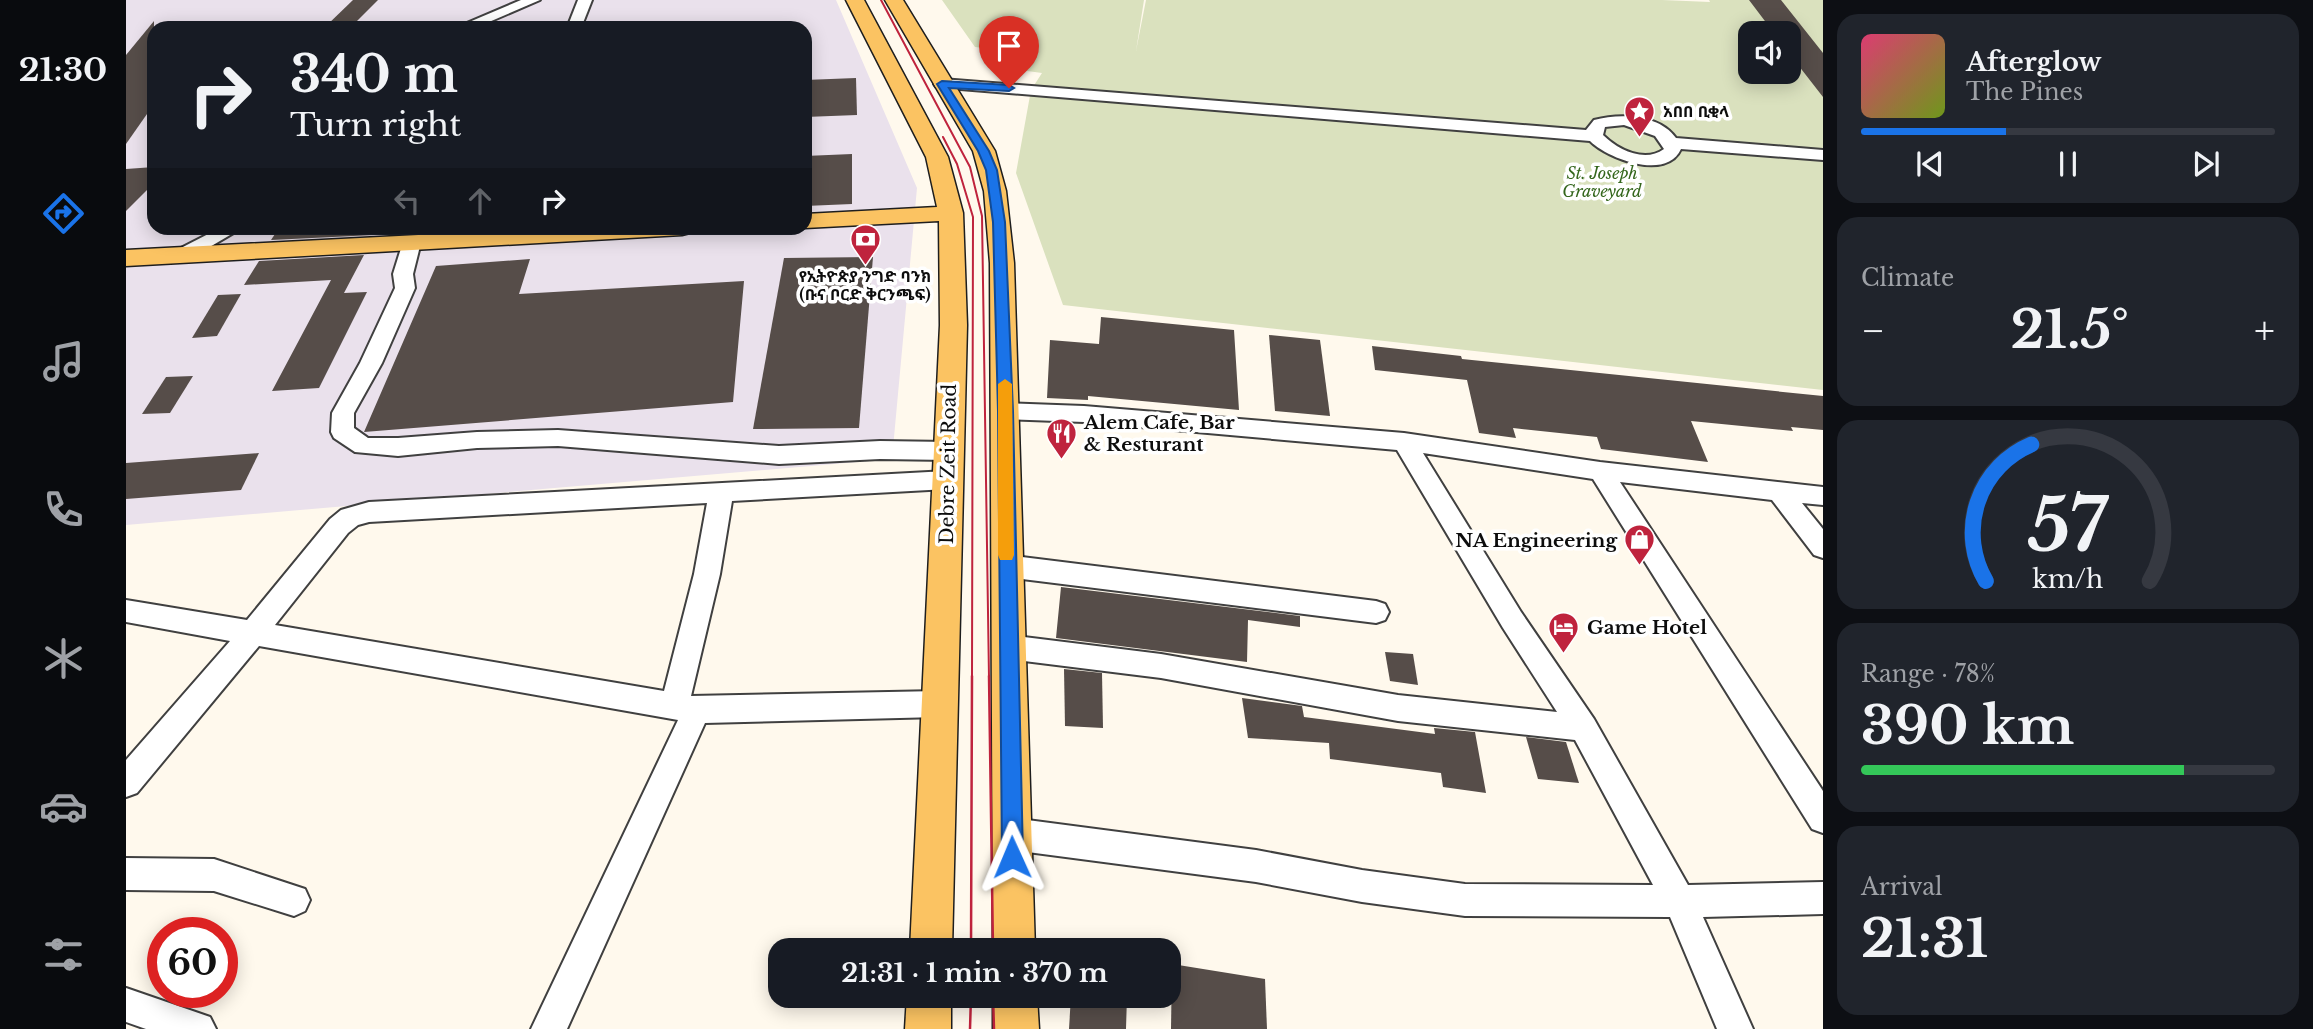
<!DOCTYPE html>
<meta charset="utf-8">
<style>
body{margin:0;font-family:"Libre Baskerville","Noto Sans Ethiopic",serif;background:#20242c;color:#f1f3f6;height:100vh;display:flex;flex-direction:column;font-size:26px;white-space:nowrap}
*{box-sizing:border-box;margin:0}
p{font-size:23px;color:#9ea1a6}
.icon{flex:none;width:38px;height:38px;fill:none;stroke:currentColor;stroke-width:2;stroke-linecap:round;stroke-linejoin:round}
.map{position:relative;flex:1;overflow:hidden}
.details{display:flex;flex-direction:column;gap:14px;padding:14px;background:#0d0f14;width:490px}
.details>*{flex:none}
.hud{position:absolute;left:21px;top:21px;width:665px;height:214px;border-radius:21px;box-shadow:0 4px 18px #0003;background:#171b24;color:#f1f3f6;overflow:hidden}
.controls{position:absolute;left:1612px;top:21px;display:grid;gap:14px}
.controls a{display:grid;place-items:center;width:63px;height:63px;border-radius:14px;background:#171b24;box-shadow:0 4px 18px #0003;font-size:35px}
.speed{position:absolute;left:21px;top:917px;display:flex;gap:14px;font-size:35px;font-weight:700;text-align:center}
.speed>*{display:grid;place-content:center;width:91px;height:91px;border-radius:50%;background:#171b24;box-shadow:0 4px 18px #0003;line-height:1}
.speed .limit{border:10px solid #d22;background:#fff;color:#111}
.pin{position:absolute;display:grid;place-items:center;width:60px;height:60px;color:#fff;margin:-72px -30px;border-radius:50% 50% 50% 0;rotate:-45deg;box-shadow:0 0 7px #0007}
.pin .icon{rotate:45deg}
.me{position:absolute;width:77px;margin:-38px;rotate:359deg;stroke-linejoin:round;filter:drop-shadow(0 0 5px #0008)}
.turn{display:flex;align-items:center;gap:24px;height:147px;padding:0 28px;font-size:32px}
.turn .icon{width:91px;height:91px;stroke-width:2.5}
.turn b{display:block;font-size:49px;line-height:60px}
.lanes{display:flex;align-items:center;height:66px;padding:0 28px;background:#0003;justify-content:center;gap:35px;direction:ltr}
.lanes .off{opacity:.35}
.big{font-size:52px;font-weight:800;line-height:1.1}
.details .card{flex:1;display:flex;flex-direction:column;justify-content:center;gap:10px;min-width:0;padding:0 24px;border-radius:21px;background:#20242c}
.details .dial{align-items:center;gap:0}
.dial svg{height:182px;overflow:visible;fill:none;stroke:#363941;stroke-width:7;stroke-linecap:round;text-anchor:middle}
.dial text{fill:#f1f3f6;stroke:none}
.song{display:flex;align-items:center;gap:21px}
.cover{width:84px;height:84px;border-radius:10px;background:linear-gradient(135deg,hsl(340 70% 55%),hsl(80 70% 35%))}
.played{height:7px;border-radius:4px;background:linear-gradient(90deg,#1a73e8 35%,#363941 35%)}
.keys{display:flex;justify-content:space-around;direction:ltr}
.heat{display:flex;justify-content:space-between;align-items:center;font-size:38px;direction:ltr}
.charge{height:10px;border-radius:5px;background:linear-gradient(90deg,#34c759 78%,#363941 0)}
.trip{position:absolute;left:642px;top:938px;width:413px;height:70px;border-radius:21px;background:#171b24;box-shadow:0 4px 18px #0003;font-weight:800;line-height:70px;text-align:center}
main{display:flex;flex:1;min-height:0}
.tab-bar{display:flex;flex-direction:column;width:126px;justify-content:space-around;align-items:center;background:#090b0e;color:#9ea1a6}
.tab-bar .icon{width:49px;height:49px}
.tab-bar .on{color:#1a73e8}
.tab-bar b{font-size:32px;color:#f1f3f6}
.map>svg:first-child{display:block}
.industrial{fill:#eae1ec;fill-rule:evenodd}
.cemetery{fill:#dae1be;fill-rule:evenodd}
.building{fill:#564d49}
.lines{fill:none;stroke-linecap:round;stroke-linejoin:round}
.minor-casing{stroke:#404040;stroke-width:4}
.major-casing{stroke:#1e1e1e;stroke-width:3}
.minor{fill:#fff;fill-rule:evenodd}
.major{fill:#fbc362;fill-rule:evenodd}
.tram-far1{stroke:#bf233d;stroke-width:2}
.tram{stroke:#bf233d;stroke-width:2.5}
.route{fill:#1a73e8;stroke:#114b97;stroke-width:2}
.slow{fill:#f59e0b}
.labels{text-anchor:middle;dominant-baseline:central;stroke-width:7;stroke-linejoin:round;paint-order:stroke}
.far-poi-label{font-size:16px;font-weight:bold;fill:#0d0d0d;stroke:#fff;text-anchor:start}
.far-park-label{font-size:16px;font-style:italic;fill:#34661c;stroke:#fff}
.poi-label{font-size:19px;font-weight:bold;fill:#0d0d0d;stroke:#fff;text-anchor:start}
.street-label{font-size:19px;fill:#0d0d0d;stroke:#fff}
</style>
<main>
<nav class="tab-bar">
<b>21:30</b>
<svg class="icon on" aria-label="directions" viewBox="0 0 24 24"><path d="M12 3l9 9-9 9-9-9zM9 14v-3h6M13 9l2 2-2 2"/></svg>
<svg class="icon" aria-label="music" viewBox="0 0 24 24"><path d="M9 18V5l10-2v13"/><circle cx="6" cy="18" r="3"/><circle cx="16" cy="16" r="3"/></svg>
<svg class="icon" aria-label="phone" viewBox="0 0 24 24"><path d="M5 4h4l2 5-3 2q2 4 5 5l2-3 5 2v4C11 20 4 13 5 4z"/></svg>
<svg class="icon" aria-label="climate" viewBox="0 0 24 24"><path d="M12 3v18M4 7l16 10M4 17L20 7"/></svg>
<svg class="icon" aria-label="car" viewBox="0 0 24 24"><path d="M5 17H2v-5l4-1 3-4h7l3 4 3 1v5h-3M9 17h6M6 11h13"/><circle cx="7" cy="17" r="2"/><circle cx="17" cy="17" r="2"/></svg>
<svg class="icon" aria-label="filters" viewBox="0 0 24 24"><path d="M4 7h16M4 17h16"/><circle cx="9" cy="7" r="2"/><circle cx="15" cy="17" r="2"/></svg>
</nav>
<div class="map">
<svg width="1697" height="1029" viewBox="0 0 1697 1029">
<rect width="100%" height="100%" fill="#fff9ed"/>
<path class="industrial" d="M0,0H710L791,188L766,459L0,525ZM28,28H679V228H28Z"/>
<path class="cemetery" d="M816,0H1018L1010,51L1020,0H1536L1584,2L1583,0H1697V390L937,305L890,173L905,90L916,73L864,66L868,49L849,47ZM1624,33H1662V72H1624Z"/>
<g class="building">
<path d="M227,0H252L224,28H198Z"/>
<path d="M1623,0H1655L1697,53V97L1662,52V33H1648Z"/>
<path d="M28,21V104L0,144V55Z"/>
<path d="M730,78L731,115L679,117V80Z"/>
<path d="M726,154V204L679,206V156Z"/>
<path d="M28,167V183L0,211V169Z"/>
<path d="M153,228H252L248,235L145,240Z"/>
<path d="M238,255L218,293L241,292L193,388L146,391L205,280L118,285L133,261Z"/>
<path d="M747,257L733,428L627,429L658,258Z"/>
<path d="M404,259L393,294L618,281L607,402L238,432L310,266Z"/>
<path d="M115,294L91,336L66,338L92,295Z"/>
<path d="M975,317L1108,330L1113,410L962,396V400L921,398L924,340L973,344Z"/>
<path d="M1143,335L1194,340L1204,416L1149,411Z"/>
<path d="M1246,346L1335,356L1336,359L1697,396V430L1665,427L1667,431L1565,421L1582,462L1475,449L1471,437L1387,428L1390,438L1353,433L1341,380L1249,370Z"/>
<path d="M67,376L44,413L16,414L40,377Z"/>
<path d="M133,453L115,490L0,499V463Z"/>
<path d="M935,587L1174,616V627L1122,620L1121,662L938,639L930,638Z"/>
<path d="M1259,652L1287,654L1292,685L1264,681Z"/>
<path d="M938,669L976,673L977,728L939,726Z"/>
<path d="M1116,698L1176,706L1178,717L1309,734L1308,728L1349,732L1360,793L1317,787L1315,773L1204,759L1203,743L1122,738Z"/>
<path d="M1400,737L1440,742L1453,783L1412,779Z"/>
<path d="M1046,964L1139,979L1141,1029H1045Z"/>
<path d="M945,996H1001L1000,1029H943Z"/>
</g>
<g class="lines">
<defs>
<g id="minor">
<path d="M395,0H414L349,28H329Z"/>
<path d="M452,0H466L455,28H441Z"/>
<path d="M816,79L1460,130L1468,120C1494,113 1533,114 1550,138L1697,150V160L1555,149C1541,181 1482,159 1464,141L810,87L808,84L810,81ZM1498,125L1529,136L1538,149C1519,163 1492,150 1477,135L1479,127Z"/>
<path d="M94,228H116L65,258H51L48,254L51,250Z"/>
<path d="M286,236L295,242L287,274L289,288L256,363L228,413V428L242,438H272L351,432L432,430L653,446L754,441L822,442L830,445L834,451L830,457L822,460L754,459L653,464L432,446L351,448L272,456L229,452L208,438L205,432L206,413L234,363L269,288L267,274L277,242Z"/>
<path d="M880,403L958,406L1278,433L1474,462L1697,487V505L1676,503L1697,529V558L1688,555L1646,500L1494,482L1697,791V833L1686,829L1467,479L1297,453L1395,612L1468,719L1562,885L1697,882V914L1577,917L1627,1029H1591L1544,917L1339,916L1236,902L1130,882L886,850L875,845L870,834L875,823L886,818L1130,850L1236,870L1339,884L1527,885L1449,740L1272,721L1035,678L882,659L872,655L868,647L872,639L882,635L1035,654L1272,695L1431,712L1377,628L1271,450L958,422L880,419L872,417L869,411L872,405Z"/>
<path d="M821,471L829,474L833,480L829,486L821,489L606,501L594,574L565,696L813,691L823,695L827,704L823,713L813,717L579,723L441,1029H405L552,720L133,646L11,793L0,797V760L104,641L0,622V600L121,620L204,519L215,510L243,502ZM581,503L568,574L538,691L149,625L222,533L232,525L243,522Z"/>
<path d="M880,555L1250,601L1259,604L1263,612L1259,620L1250,623L880,577L871,573L867,566L871,559Z"/>
<path d="M0,858L88,859L179,889L184,900L179,911L168,916L88,891L0,890Z"/>
<path d="M0,988L84,1017L90,1029H20L0,1022Z"/>
</g>
<g id="major">
<path d="M720,0H738L822,157L837,213L841,325L826,950H784L814,325L813,221L679,228H676H679V214L811,207L800,157Z"/>
<path d="M759,0H777L869,151L880,191L888,263L909,950H867L864,263L858,191L847,151Z"/>
<path d="M430,228H568L564,233L556,235L0,266V250Z"/>
<path d="M781,996H825V1029H779Z"/>
<path d="M867,996H911L913,1029H867Z"/>
</g>
</defs>
<use href="#minor" class="minor-casing"/>
<use href="#major" class="major-casing"/>
<use href="#minor" class="minor"/>
<use href="#major" class="major"/>
<g class="tram-far1">
<path d="M755,0L844,167L856,216L863,678"/>
<path d="M817,137L831,164L847,217L846,678"/>
</g>
<g class="tram">
<path d="M863,676L867,950"/>
<path d="M845,950L846,676"/>
<path d="M867,996L868,1029"/>
<path d="M844,1029L845,996"/>
</g>
</g>
<path class="route" d="M816,81L883,85L888,88L883,91L823,88L863,151L871,170L879,222L887,411L897,857L894,865L886,868L879,865L876,857L872,411L867,222L860,170L852,151L811,84Z"/>
<path class="slow" d="M879,379L886,384L888,555L886,560H874L872,555V384Z"/>
<defs>
<symbol id="sight-pin" viewBox="-11 -11 22 30"><path d="M0 17L-7.5 6A9.5 9.5 0 1 1 7.5 6Z" fill="#bf233d" stroke="#fff"/><path d="M0-6L1.8-2.2L6-1.7L2.9 1.2L3.7 5.4L0 3.3L-3.7 5.4L-2.9 1.2L-6-1.7L-1.8-2.2Z" fill="#fff"/></symbol>
<symbol id="bank-pin" viewBox="-11 -11 22 30"><path d="M0 17L-7.5 6A9.5 9.5 0 1 1 7.5 6Z" fill="#bf233d" stroke="#fff"/><path d="M-6-4H6V4H-6ZM0-2.3a2.3 2.3 0 1 0 0 4.6a2.3 2.3 0 1 0 0-4.6Z" fill="#fff"/></symbol>
<symbol id="restaurant-pin" viewBox="-11 -11 22 30"><path d="M0 17L-7.5 6A9.5 9.5 0 1 1 7.5 6Z" fill="#bf233d" stroke="#fff"/><path d="M-5-6h1v4h1v-4h1v4h1v-4h1v5L-1.5 .5V6h-2V.5L-5-1ZM5-6V6H3V1.5H1.5Q1.5-4 5-6Z" fill="#fff"/></symbol>
<symbol id="shop-pin" viewBox="-11 -11 22 30"><path d="M0 17L-7.5 6A9.5 9.5 0 1 1 7.5 6Z" fill="#bf233d" stroke="#fff"/><path d="M-5-2.5h2.3a2.7 3.5 0 0 1 5.4 0H5L5.5 6h-11ZM-1.5-2.5h3a1.5 2.3 0 0 0-3 0Z" fill="#fff"/></symbol>
<symbol id="hotel-pin" viewBox="-11 -11 22 30"><path d="M0 17L-7.5 6A9.5 9.5 0 1 1 7.5 6Z" fill="#bf233d" stroke="#fff"/><path d="M-6-4.5h1.5V1H6V5H4.5V3h-9V5H-6ZM-4 0a1.8 1.8 0 1 1 3.6 0ZM.5 0V-2.5h3Q6-2.5 6 0Z" fill="#fff"/></symbol>
</defs>
<g fill-rule="evenodd">
<use href="#sight-pin" x="1496" y="94" width="35" height="47"/>
<use href="#bank-pin" x="722" y="222" width="35" height="47"/>
<use href="#restaurant-pin" x="918" y="416" width="35" height="47"/>
<use href="#shop-pin" x="1496" y="522" width="35" height="47"/>
<use href="#hotel-pin" x="1420" y="610" width="35" height="47"/>
</g>
<g class="labels">
<g class="far-poi-label">
<text x="1537" y="111">አበበ ቢቂላ</text>
<text x="739" y="276" text-anchor="middle">የኢትዮጵያ ንግድ ባንክ<tspan x="739" dy="18">(ቡና ቦርድ ቅርንጫፍ)</tspan></text>
</g>
<g class="far-park-label">
<text x="1476" y="173">St. Joseph<tspan x="1476" dy="18">Graveyard</tspan></text>
</g>
<g class="poi-label">
<text x="958" y="422">Alem Cafe, Bar<tspan x="958" dy="22">&amp; Resturant</tspan></text>
<text x="1491" y="540" text-anchor="end">NA Engineering</text>
<text x="1461" y="627">Game Hotel</text>
</g>
<g class="street-label">
<text transform="translate(822 464) rotate(-89)">Debre Zeit Road</text>
</g>
</g>
</svg>
<div class="controls">
<a><svg class="icon" aria-label="sound" viewBox="0 0 24 24"><path d="M4 9h4l5-4v14l-5-4H4zM17 9q2 3 0 6"/></svg></a>
</div>
<div class="speed"><div class="limit">60</div></div>
<div class="pin" style="left:883px;top:88px;background:#d93025"><svg class="icon" aria-label="arrive" viewBox="0 0 24 24"><path d="M6 21V4h12l-3 4 3 4H6"/></svg></div>
<svg class="me" style="left:886px;top:857px" viewBox="-20 -20 40 40"><path d="M0-17L14 15 0 8-14 15z" fill="#1a73e8" stroke="#fff" stroke-width="4"/></svg>
<div class="trip">21:31 · 1 min · 370 m</div>
<div class="hud">
<div class="turn"><svg class="icon" aria-label="right" viewBox="0 0 24 24"><path d="M7 20v-9h11M14 6l5 5-5 5"/></svg><div><b>340 m</b>Turn right</div></div>
<div class="lanes"><svg class="icon off" aria-label="left" viewBox="0 0 24 24"><path d="M17 20v-9H6M10 6l-5 5 5 5"/></svg><svg class="icon off" aria-label="ahead" viewBox="0 0 24 24"><path d="M12 20V5M6 11l6-6 6 6"/></svg><svg class="icon" aria-label="right" viewBox="0 0 24 24"><path d="M7 20v-9h11M14 6l5 5-5 5"/></svg></div>
</div>
</div>
<section class="details">
<div class="card">
<div class="song"><i class="cover"></i><div><b>Afterglow</b><p>The Pines</p></div></div>
<div class="played"></div>
<div class="keys"><svg class="icon" aria-label="previous" viewBox="0 0 24 24"><path d="M18 5L8 12l10 7zM5 5v14"/></svg><svg class="icon" aria-label="pause" viewBox="0 0 24 24"><path d="M8 5v14M16 5v14"/></svg><svg class="icon" aria-label="next" viewBox="0 0 24 24"><path d="M6 5l10 7-10 7zM19 5v14"/></svg></div>
</div>
<div class="card"><p>Climate</p>
<div class="heat"><a>−</a><b class="big">21.5°</b><a>+</a></div>
</div>
<div class="card dial"><svg viewBox="0 0 100 80">
<path d="M14 69A42 42 0 1 1 86 69"/>
<path d="M14 69A42 42 0 0 1 34 9" stroke="#1a73e8"/>
<text x="50" y="56" font-size="32" font-weight="700">57</text>
<text x="50" y="72" font-size="11">km/h</text>
</svg></div>
<div class="card"><p>Range · 78%</p><b class="big">390 km</b><div class="charge"></div></div>
<div class="card"><p>Arrival</p><b class="big">21:31</b></div>
</section>
</main>
